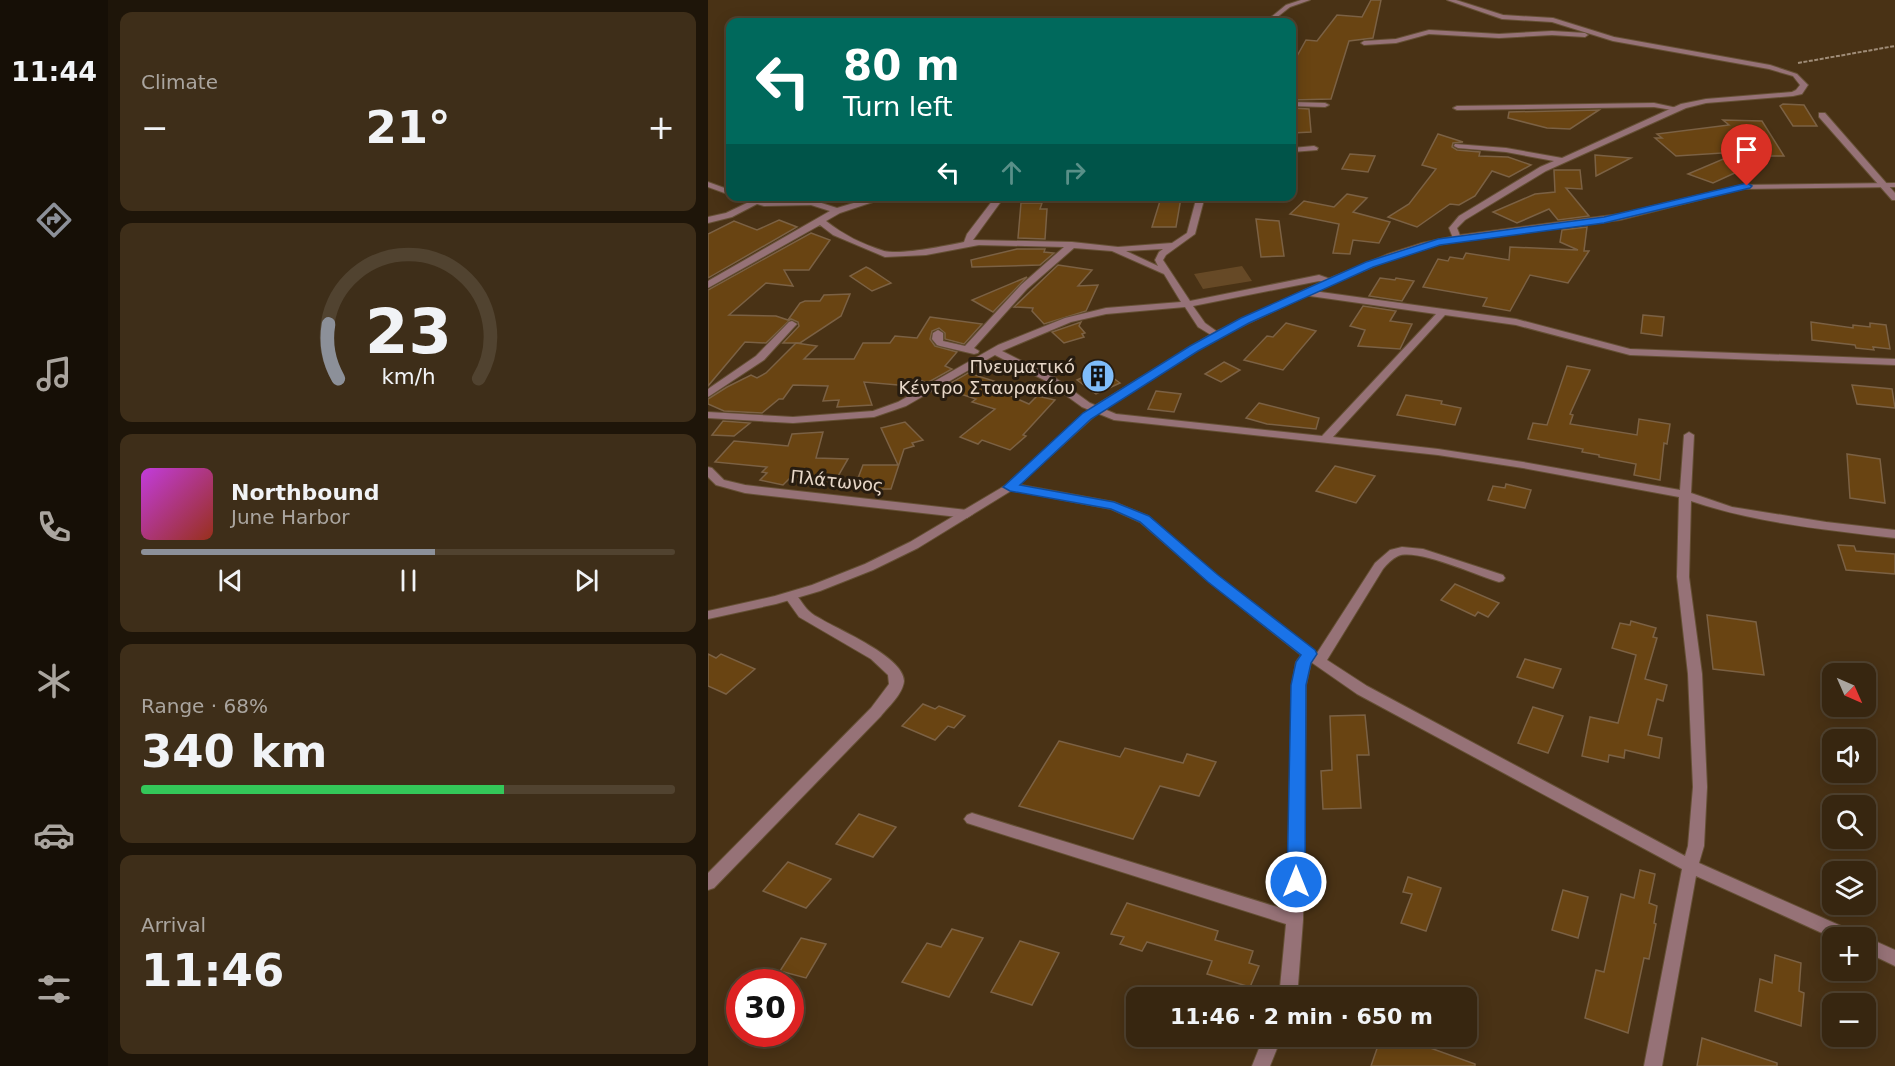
<!DOCTYPE html>
<meta charset="utf-8">
<style>
body{margin:0;font-family:"DejaVu Sans",sans-serif;background:#3e2e19;color:#f1f3f6;height:100vh;display:flex;flex-direction:column;font-size:22px;white-space:nowrap}
*{box-sizing:border-box;margin:0}
p{font-size:20px;color:#aaa59f}
.icon{flex:none;width:33px;height:33px;fill:none;stroke:currentColor;stroke-width:2;stroke-linecap:round;stroke-linejoin:round}
.map{position:relative;flex:1;overflow:hidden}
.details{display:flex;flex-direction:column;gap:12px;padding:12px;background:#1e1509;width:600px}
.details>*{flex:none}
.banner{position:absolute;left:18px;top:18px;width:570px;height:183px;border-radius:12px;box-shadow:0 3px 15px #0003,0 0 0 2px #514330;background:#00695c;color:#fff;overflow:hidden}
.needle{width:39px;rotate:135deg}
.buttons{position:absolute;left:1114px;top:663px;display:grid;gap:12px}
.buttons a{display:grid;place-items:center;width:54px;height:54px;border-radius:12px;background:#372610;box-shadow:0 3px 15px #0003,0 0 0 2px #514330;font-size:30px}
.speed{position:absolute;left:18px;top:969px;display:flex;gap:12px;font-size:30px;font-weight:700;text-align:center}
.speed>*{display:grid;place-content:center;width:78px;height:78px;border-radius:50%;background:#372610;box-shadow:0 3px 15px #0003,0 0 0 2px #514330;line-height:1}
.speed .limit{border:9px solid #d22;background:#fff;color:#111}
.pin{position:absolute;display:grid;place-items:center;width:51px;height:51px;color:#fff;margin:-62px -26px;border-radius:50% 50% 50% 0;rotate:-45deg;box-shadow:0 0 6px #0007}
.pin .icon{rotate:45deg}
.me{position:absolute;width:66px;margin:-33px;rotate:0deg;stroke-linejoin:round;filter:drop-shadow(0 0 4px #0008)}
.turn{display:flex;align-items:center;gap:21px;height:126px;padding:0 18px;font-size:27px}
.turn .icon{width:78px;height:78px;stroke-width:2.5}
.turn b{display:block;font-size:42px;line-height:51px}
.lanes{display:flex;align-items:center;height:57px;padding:0 18px;background:#0003;justify-content:center;gap:30px;direction:ltr}
.lanes .off{opacity:.35}
.big{font-size:45px;font-weight:600;line-height:1.1}
.details .card{flex:1;display:flex;flex-direction:column;justify-content:center;gap:9px;min-width:0;padding:0 21px;border-radius:12px;background:#3e2e19}
.details .dial{align-items:center;gap:0}
.dial svg{height:156px;overflow:visible;fill:none;stroke:#514330;stroke-width:7;stroke-linecap:round;text-anchor:middle}
.dial text{fill:#f1f3f6;stroke:none}
.song{display:flex;align-items:center;gap:18px}
.cover{width:72px;height:72px;border-radius:9px;background:linear-gradient(135deg,hsl(290 70% 55%),hsl(10 70% 35%))}
.played{height:6px;border-radius:3px;background:linear-gradient(90deg,#8c9099 55%,#514330 55%)}
.keys{display:flex;justify-content:space-around;direction:ltr}
.heat{display:flex;justify-content:space-between;align-items:center;font-size:33px;direction:ltr}
.charge{height:9px;border-radius:4px;background:linear-gradient(90deg,#34c759 68%,#514330 0)}
.trip{position:absolute;left:418px;top:987px;width:351px;height:60px;border-radius:12px;background:#372610;box-shadow:0 3px 15px #0003,0 0 0 2px #514330;font-weight:600;line-height:60px;text-align:center}
main{display:flex;flex:1;min-height:0}
.tabs{display:flex;flex-direction:column;width:108px;justify-content:space-around;align-items:center;background:#160f06;color:#aaa59f}
.tabs .icon{width:42px;height:42px}
.tabs .active{color:#8c9099}
.tabs b{font-size:27px;color:#f1f3f6}
.map>svg:first-child{display:block}
.green{fill:#664926}
.building{fill:#694412;stroke:#7b6144;stroke-width:1.5}
.lines{fill:none;stroke-linecap:round;stroke-linejoin:round}
.service-casing{stroke:#655035;stroke-width:2}
.minor-casing{stroke:#655035;stroke-width:2}
.tertiary-casing{stroke:#655035;stroke-width:2}
.path{stroke:#9f8c77;stroke-width:2;stroke-dasharray:4 1.5;stroke-linecap:butt}
.service{fill:#967277;fill-rule:evenodd}
.minor{fill:#967277;fill-rule:evenodd}
.tertiary{fill:#967277;fill-rule:evenodd}
.route{fill:#1a73e8;stroke:#114b97;stroke-width:1.5}
.labels{text-anchor:middle;dominant-baseline:central;stroke-width:6;stroke-linejoin:round;paint-order:stroke}
.poi-label{font-size:18px;fill:#e7d7c8;stroke:#271c10;text-anchor:end}
.street-label{font-size:18px;fill:#e7d7c8;stroke:#271c10}
</style>
<main>
<nav class="tabs">
<b>11:44</b>
<svg class="icon active" aria-label="directions" viewBox="0 0 24 24"><path d="M12 3l9 9-9 9-9-9zM9 14v-3h6M13 9l2 2-2 2"/></svg>
<svg class="icon" aria-label="music" viewBox="0 0 24 24"><path d="M9 18V5l10-2v13"/><circle cx="6" cy="18" r="3"/><circle cx="16" cy="16" r="3"/></svg>
<svg class="icon" aria-label="phone" viewBox="0 0 24 24"><path d="M5 4h4l2 5-3 2q2 4 5 5l2-3 5 2v4C11 20 4 13 5 4z"/></svg>
<svg class="icon" aria-label="climate" viewBox="0 0 24 24"><path d="M12 3v18M4 7l16 10M4 17L20 7"/></svg>
<svg class="icon" aria-label="car" viewBox="0 0 24 24"><path d="M5 17H2v-5l4-1 3-4h7l3 4 3 1v5h-3M9 17h6M6 11h13"/><circle cx="7" cy="17" r="2"/><circle cx="17" cy="17" r="2"/></svg>
<svg class="icon" aria-label="filters" viewBox="0 0 24 24"><path d="M4 7h16M4 17h16"/><circle cx="9" cy="7" r="2"/><circle cx="15" cy="17" r="2"/></svg>
</nav>
<section class="details">
<div class="card"><p>Climate</p>
<div class="heat"><a>−</a><b class="big">21°</b><a>+</a></div>
</div>
<div class="card dial"><svg viewBox="0 0 100 80">
<path d="M14 69A42 42 0 1 1 86 69"/>
<path d="M14 69A42 42 0 0 1 9 41" stroke="#8c9099"/>
<text x="50" y="56" font-size="32" font-weight="700">23</text>
<text x="50" y="72" font-size="11">km/h</text>
</svg></div>
<div class="card">
<div class="song"><i class="cover"></i><div><b>Northbound</b><p>June Harbor</p></div></div>
<div class="played"></div>
<div class="keys"><svg class="icon" aria-label="previous" viewBox="0 0 24 24"><path d="M18 5L8 12l10 7zM5 5v14"/></svg><svg class="icon" aria-label="pause" viewBox="0 0 24 24"><path d="M8 5v14M16 5v14"/></svg><svg class="icon" aria-label="next" viewBox="0 0 24 24"><path d="M6 5l10 7-10 7zM19 5v14"/></svg></div>
</div>
<div class="card"><p>Range · 68%</p><b class="big">340 km</b><div class="charge"></div></div>
<div class="card"><p>Arrival</p><b class="big">11:46</b></div>
</section>
<div class="map">
<svg width="1187" height="1066" viewBox="0 0 1187 1066">
<rect width="100%" height="100%" fill="#493215"/>
<path class="green" d="M534,266L544,281L495,289L486,274Z"/>
<g class="building">
<path d="M663,0H673L665,38L641,41L623,99L584,100V65L598,40L609,41L629,15L654,17Z"/>
<path d="M1075,104L1096,105L1109,126H1085L1072,106Z"/>
<path d="M584,108L601,109L603,132L584,133Z"/>
<path d="M891,110L862,129L839,128L800,118L801,112Z"/>
<path d="M1015,120L1054,121L1076,156H1047L1045,151L968,156L947,138H954L949,134L1021,125Z"/>
<path d="M730,134L755,142L745,143L744,147L749,150L772,152L771,156L800,157L823,165L801,177L784,171L767,196L751,205L742,204L709,227L680,217L701,204L728,169L714,165Z"/>
<path d="M642,154L667,156L660,172L634,169Z"/>
<path d="M1027,154L1042,166L1005,183L980,174Z"/>
<path d="M887,155L923,158L888,176Z"/>
<path d="M846,170H872L874,189L858,188L881,216L850,220L841,209L809,223L785,212L827,194L847,192Z"/>
<path d="M639,194L659,198L645,212L682,222L671,243L645,240L642,254L625,253L631,224L582,214L596,201L626,207Z"/>
<path d="M459,197L473,198L468,227H444L452,201H457Z"/>
<path d="M313,203H334L332,209H339L337,239L310,238Z"/>
<path d="M548,219L571,221L576,256L553,257Z"/>
<path d="M71,220L89,227L0,278V234L26,221L49,230Z"/>
<path d="M879,227L876,251H881L860,283L822,275L802,311L775,306L779,298L715,287L730,259L740,261L742,257L755,259L758,253L801,260L802,247L870,250L852,242L854,230Z"/>
<path d="M103,233L122,240L101,270H76L85,286L58,283L21,315L68,316L80,320L92,303L97,301H112L116,295L142,294L133,316L92,343H75L91,326L90,322L83,319L58,343L37,342L0,386V290Z"/>
<path d="M309,249H337L336,252L346,253L332,265L264,267L263,260Z"/>
<path d="M350,265L384,270L370,286L390,285L378,311L336,324L324,311L325,308L306,307Z"/>
<path d="M158,267L162,269L183,283L164,291L142,276Z"/>
<path d="M319,277L285,312L264,300Z"/>
<path d="M672,278L687,280L688,278L706,281L694,301L661,296Z"/>
<path d="M655,306L688,311L682,321L704,324L692,349L650,346L657,330L642,326Z"/>
<path d="M935,315L956,317L954,336L933,333Z"/>
<path d="M222,317L274,324L256,344L237,339V333L231,328L224,331L222,339L227,346L249,352L237,366L244,369L219,383L212,380L210,384L193,382L190,385L156,382L164,405L129,407L131,400L115,401L120,386L85,385L75,399H71L54,413L16,411L0,404V399L19,387L43,375L49,378L58,373L88,343L109,346L96,359H146L155,343H182L187,336L209,338Z"/>
<path d="M373,322L371,326L377,333L374,334L376,337L356,343L344,332Z"/>
<path d="M1103,322L1145,328V325L1162,327V323L1178,325L1182,349L1165,347L1166,350L1148,348L1147,345L1104,340Z"/>
<path d="M578,323L608,331L575,370L536,360L559,336L565,337Z"/>
<path d="M516,362L532,370L513,382L497,374Z"/>
<path d="M859,366L882,370L862,414L865,415L862,424L929,435L931,419L962,424L959,444L956,443L952,480L926,475L928,464L891,457V455L874,452L875,449L820,439L825,423L839,425Z"/>
<path d="M393,369L412,383L388,394L369,380Z"/>
<path d="M260,373L286,381L284,383L288,384L284,388L321,404L329,396L347,400L315,435L318,436L302,450L274,440L270,444L252,437L287,409L264,402L268,399L234,388Z"/>
<path d="M1144,385L1184,389L1187,408L1149,404Z"/>
<path d="M448,391L473,394L466,412L440,409Z"/>
<path d="M698,395L734,401L733,404L753,408L747,425L689,415Z"/>
<path d="M551,403L611,418L608,429L559,424L538,418Z"/>
<path d="M15,421L42,423L26,436L4,435Z"/>
<path d="M197,422L215,440L204,443L206,446L196,449L183,489H160L161,486H147L155,465H190L173,428Z"/>
<path d="M115,432L108,458L140,459L129,478L83,477L75,485L52,480L59,473L54,472L59,467L7,462L26,441L80,446L84,434Z"/>
<path d="M1139,454L1172,459L1177,503L1142,498Z"/>
<path d="M627,466L667,476L648,503L608,491Z"/>
<path d="M798,484L823,490L817,508L780,500L785,486L797,488Z"/>
<path d="M1130,545L1146,546L1148,551L1187,554V574L1138,570Z"/>
<path d="M747,584L791,603L780,617L770,612L767,616L733,600Z"/>
<path d="M999,615L1048,622L1056,675L1005,669Z"/>
<path d="M923,621L948,628L945,637L949,638L937,679L959,685L955,701L949,699L940,735L954,738L951,758L917,750L916,758L901,755L900,762L874,756L882,717L910,723L928,655L904,648L912,623L922,625Z"/>
<path d="M0,654L8,658L13,654L47,669L18,694L0,686Z"/>
<path d="M817,659L853,669L845,688L809,677Z"/>
<path d="M215,704L227,709L231,706L257,716L246,728L240,726L227,740L194,726Z"/>
<path d="M825,707L855,716L840,753L810,743Z"/>
<path d="M657,715L661,755H649L653,808L615,809L613,771L624,770L622,716Z"/>
<path d="M351,741L412,757L417,748L475,763L479,754L508,762L491,796L452,786L425,839L311,806Z"/>
<path d="M151,814L188,827L165,857L128,844Z"/>
<path d="M80,862L123,879L98,908L55,891Z"/>
<path d="M932,870L947,874L941,903L949,906L946,923L948,924L941,959L936,958L920,1033L877,1018L888,970L896,972L913,894L926,898Z"/>
<path d="M700,877L733,888L718,931L693,923L704,894L695,892Z"/>
<path d="M855,890L880,897L870,938L844,930Z"/>
<path d="M419,903L510,931L507,940L545,951L541,963L551,966L542,987L499,974L504,961L439,942L434,951L412,944L416,937L403,934Z"/>
<path d="M244,929L275,938L241,997L194,982L219,943L233,947Z"/>
<path d="M93,938L118,944L98,978L72,971Z"/>
<path d="M312,941L351,953L324,1005L283,992Z"/>
<path d="M1067,955L1093,963L1091,991L1096,993L1093,1026L1047,1011L1052,979L1064,983Z"/>
<path d="M673,1037L698,1045L700,1040L767,1064V1066H663Z"/>
<path d="M994,1038L1069,1063V1066H989Z"/>
</g>
<g class="lines">
<defs>
<path id="service" d="M946,103L974,109L970,111L946,107L749,110L745,108L749,106Z"/>
<g id="minor">
<path d="M593,0H602L582,7L563,22H557L578,5Z"/>
<path d="M739,0H748L795,15L845,18L906,37L1062,65L1089,74L1100,85L1094,94L1085,96L998,103L978,108L838,171L757,220L749,228L753,238L749,241L745,238L741,228L751,216L832,167L846,161L798,152L750,148L746,146L747,144L798,148L854,158L973,104L998,99L1084,92L1088,90L1092,85L1085,76L1061,69L905,41L844,22L794,19Z"/>
<path d="M394,18L430,20L433,22L392,21V19Z"/>
<path d="M721,30L791,34L844,31L877,33L880,35L877,37L844,35L791,38L721,34L688,43L656,45L653,43L656,41L688,39Z"/>
<path d="M584,102L617,103L621,105L617,107L584,106Z"/>
<path d="M1111,113H1117L1187,193V200H1184L1111,117Z"/>
<path d="M606,146L610,148L609,150L584,152V148Z"/>
<path d="M0,182L22,190V195L0,187Z"/>
<path d="M28,196H42L57,201L104,200L129,208L169,196H183L132,213L118,221C134,234 156,245 176,251C194,255 237,246 256,242L259,234L288,196H297L265,240L364,242L410,247L464,243L479,233L489,196H497L487,234L458,255L455,260L482,301L611,275L628,281L623,284L611,281L485,306L497,323L511,333L513,335L508,338L490,327L477,307L398,314L363,322L294,351L346,377L382,403L408,414L614,436L728,314L595,295V291L598,290L808,319L922,349L1187,359V365L922,355L808,325L737,315L625,437L730,449L815,462L972,490L976,435L981,432L986,435L983,493L1024,507L1118,522L1187,530V538C1118,530 1048,523 983,501L981,577L994,674L999,787L996,846L991,863L1149,933L1151,938H1125L988,876L954,1066H936L974,869L649,694L603,662L598,685L595,920L589,998H571L578,924L259,823L256,819L259,815L264,813L579,910L584,685L588,662L593,655L501,582L432,522L403,509L298,489L296,487L298,485L302,483L406,502L440,516L509,576L609,653L667,563L682,550L694,547L715,549L795,575L797,578L795,581L791,582C770,576 709,548 690,556C684,559 679,564 675,569L619,660L659,686L977,856L980,846L985,787L980,674L969,577L971,497L815,468L730,455L406,420L374,407L338,381L287,355L198,406L166,417L85,423L0,418V412L85,417L165,411L190,402L290,345L357,318L398,308L473,302L456,274L404,251L366,248L319,289L266,348L271,351L270,353L266,354L232,346L229,345L224,339L225,333L230,330L235,333V341L257,346L313,285L356,247L271,245L218,255L177,257L125,235L112,225L0,288V281L122,211L103,205L56,206L49,204L24,217L0,223V217L18,213L41,202ZM455,249L451,252L447,260L450,266L418,251Z"/>
<path d="M84,321L89,324L87,326L56,360L0,397V389L48,356L81,322Z"/>
<path d="M0,467L4,468L16,480L37,485L259,510L265,514L259,518L37,493L8,485L0,477Z"/>
<path d="M82,592C91,594 94,605 101,611C104,614 109,617 113,619C131,630 196,657 196,681C195,694 180,707 173,716L6,888L0,890V873L163,708L181,684L180,675L163,659L91,617L76,596Z"/>
<path d="M1158,937L1187,950V966L1158,952V938H1156Z"/>
<path d="M556,1036H574L562,1066H544Z"/>
</g>
<path id="tertiary" d="M1187,183V187L1034,189L912,220L752,241L719,247L686,258L626,283L511,337L391,412L306,489L210,548L165,570L112,591L68,604L0,619V611L67,596L104,585L157,564L202,542L298,485L383,408L505,333L620,279L680,254L714,243L752,235L912,214L1034,185Z"/>
</defs>
<use href="#service" class="service-casing"/>
<use href="#minor" class="minor-casing"/>
<use href="#tertiary" class="tertiary-casing"/>
<path class="path" d="M1090,63L1187,46"/>
<use href="#service" class="service"/>
<use href="#minor" class="minor"/>
<use href="#tertiary" class="tertiary"/>
</g>
<path class="route" d="M1039,183L1044,186L1042,188L896,223L732,245L665,267L541,323L490,351L383,419L312,485L406,502L441,516L510,575L607,650L609,654L603,663L598,685L597,882L594,887L588,890L581,887L579,882L583,685L588,662L593,655L500,582L432,522L403,509L302,491L295,487L375,413L482,346L533,318L658,262L730,239L896,217Z"/>
<defs>
<symbol id="building-disc" viewBox="-11 -11 22 22"><circle r="9.5" fill="#7fbdfa" stroke="#271c10"/><path d="M-4-6H4V6H1V3H-1V6H-4ZM-2.5-4.3h1.7v1.8h-1.7ZM.8-4.3h1.7v1.8H.8ZM-2.5-1h1.7V.8h-1.7ZM.8-1h1.7V.8H.8Z" fill="#111"/></symbol>
</defs>
<g fill-rule="evenodd">
<use href="#building-disc" x="371" y="357" width="38" height="38"/>
</g>
<g class="labels">
<g class="poi-label">
<text x="367" y="366">Πνευματικό<tspan x="367" dy="21">Κέντρο Σταυρακίου</tspan></text>
</g>
<g class="street-label">
<text transform="translate(129 481) rotate(6)">Πλάτωνος</text>
</g>
</g>
</svg>
<div class="buttons">
<a><svg class="needle" viewBox="-14 -14 28 28"><path d="M0-13l5 13h-10z" fill="#e53935"/><path d="M0 13l5-13h-10z" fill="#aaa59f"/></svg></a>
<a><svg class="icon" aria-label="sound" viewBox="0 0 24 24"><path d="M4 9h4l5-4v14l-5-4H4zM17 9q2 3 0 6"/></svg></a>
<a><svg class="icon" aria-label="search" viewBox="0 0 24 24"><circle cx="10" cy="10" r="6"/><path d="M15 15l6 6"/></svg></a>
<a><svg class="icon" aria-label="layers" viewBox="0 0 24 24"><path d="M12 4l9 5-9 5-9-5zM3 14l9 5 9-5"/></svg></a>
<a>+</a>
<a>−</a>
</div>
<div class="speed"><div class="limit">30</div></div>
<div class="pin" style="left:1039px;top:186px;background:#d93025"><svg class="icon" aria-label="arrive" viewBox="0 0 24 24"><path d="M6 21V4h12l-3 4 3 4H6"/></svg></div>
<svg class="me" style="left:588px;top:882px" viewBox="-20 -20 40 40"><circle r="17" fill="#1a73e8" stroke="#fff" stroke-width="3"/><path d="M0-11L8 9 0 5-8 9z" fill="#fff"/></svg>
<div class="trip">11:46 · 2 min · 650 m</div>
<div class="banner">
<div class="turn"><svg class="icon" aria-label="left" viewBox="0 0 24 24"><path d="M17 20v-9H6M10 6l-5 5 5 5"/></svg><div><b>80 m</b>Turn left</div></div>
<div class="lanes"><svg class="icon" aria-label="left" viewBox="0 0 24 24"><path d="M17 20v-9H6M10 6l-5 5 5 5"/></svg><svg class="icon off" aria-label="ahead" viewBox="0 0 24 24"><path d="M12 20V5M6 11l6-6 6 6"/></svg><svg class="icon off" aria-label="right" viewBox="0 0 24 24"><path d="M7 20v-9h11M14 6l5 5-5 5"/></svg></div>
</div>
</div>
</main>
